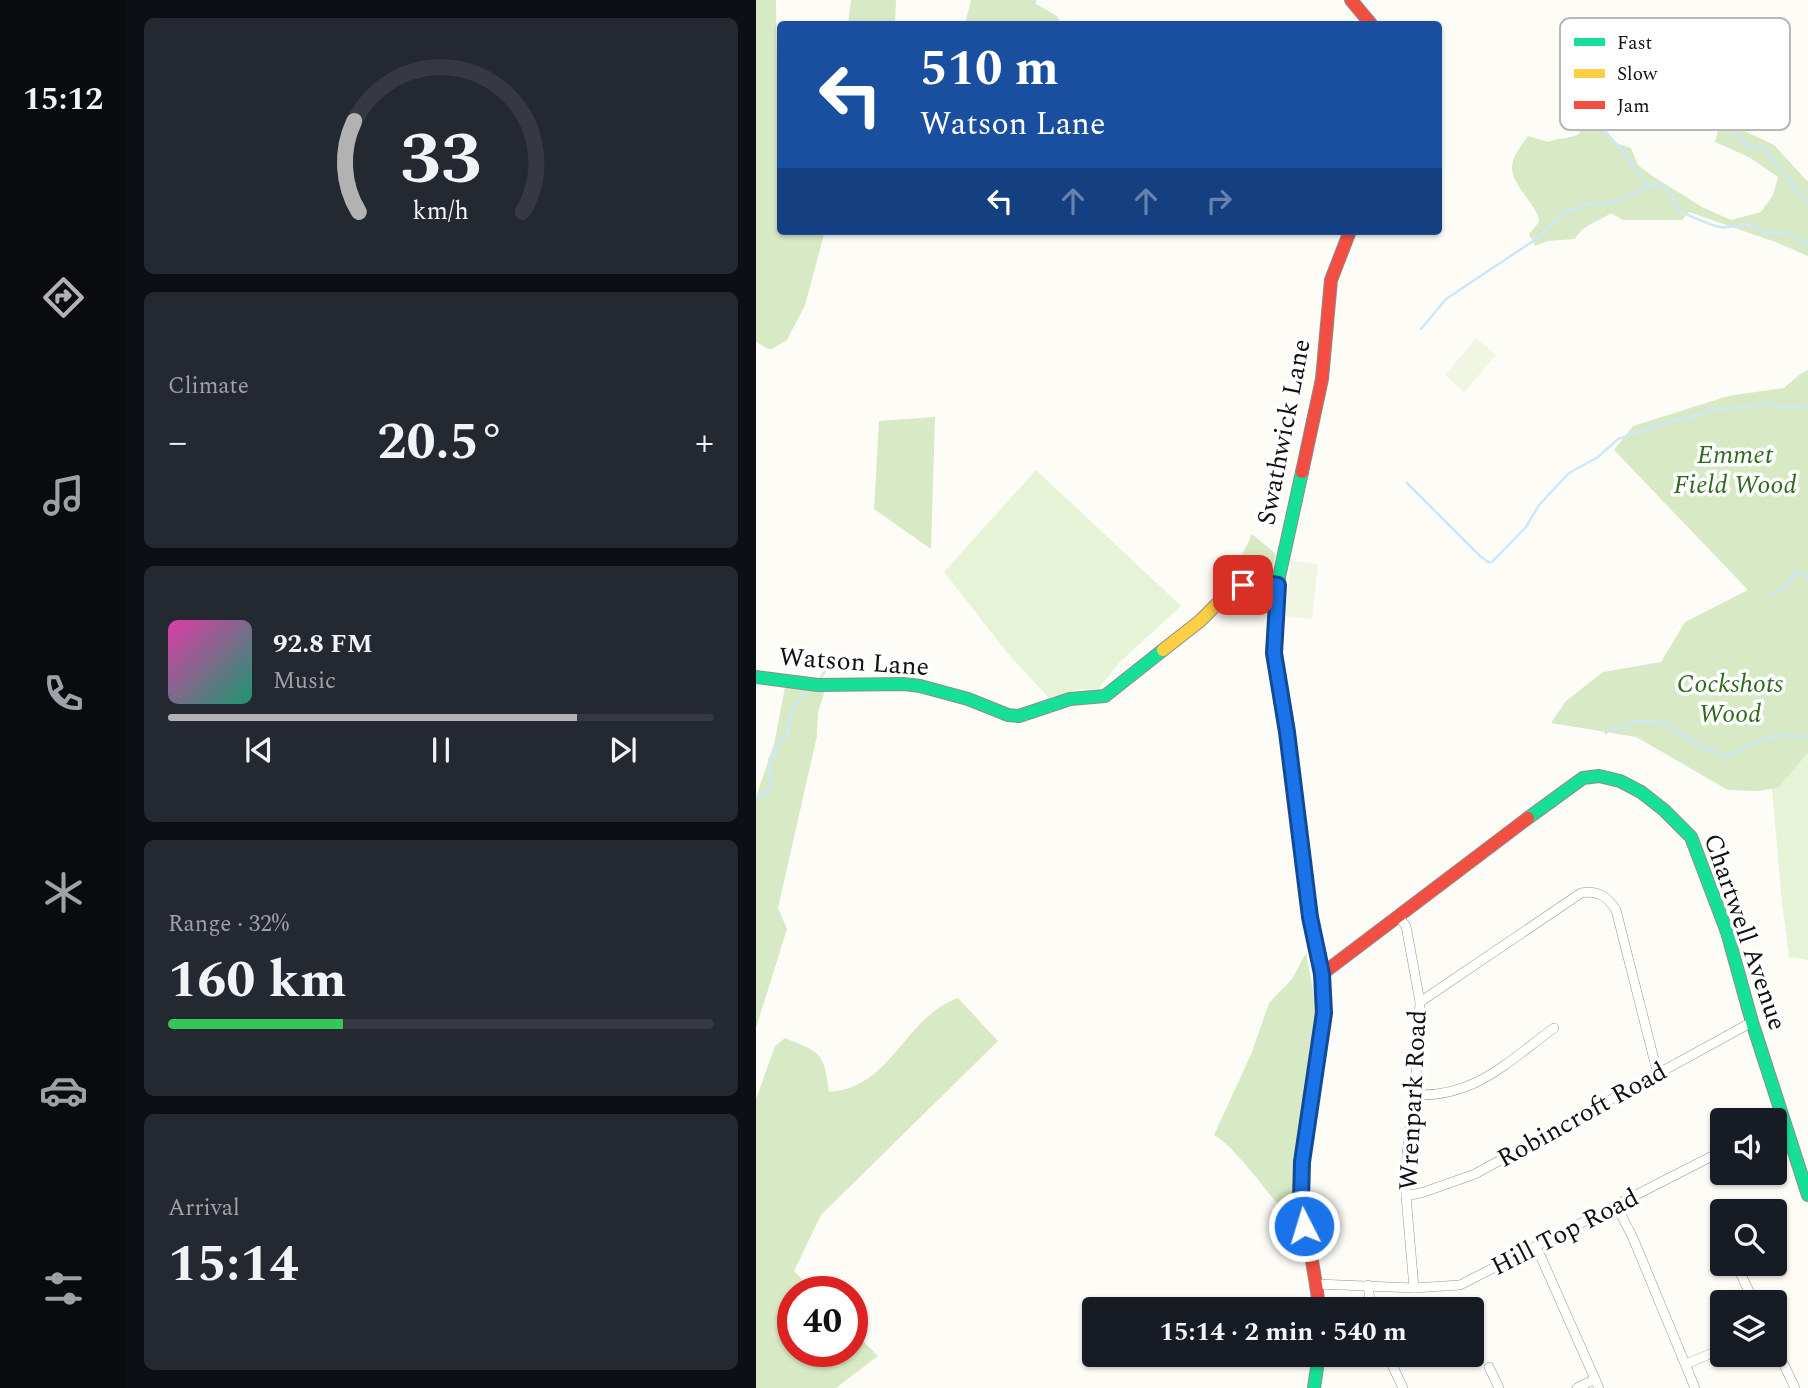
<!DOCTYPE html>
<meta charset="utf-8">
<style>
body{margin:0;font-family:Spectral,serif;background:#242831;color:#f1f3f6;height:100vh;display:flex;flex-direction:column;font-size:26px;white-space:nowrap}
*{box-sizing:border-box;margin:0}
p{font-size:23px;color:#9ea1a6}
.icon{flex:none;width:38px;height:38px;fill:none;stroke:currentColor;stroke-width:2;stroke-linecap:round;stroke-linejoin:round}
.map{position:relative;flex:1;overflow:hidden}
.sheet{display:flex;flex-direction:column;gap:18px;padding:18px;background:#0d0f14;width:630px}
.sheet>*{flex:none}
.guide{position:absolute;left:21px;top:21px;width:665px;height:214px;border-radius:7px;box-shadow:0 2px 5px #0004;background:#1a4fa0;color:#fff;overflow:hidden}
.tools{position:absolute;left:954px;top:1108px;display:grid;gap:14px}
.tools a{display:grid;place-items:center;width:77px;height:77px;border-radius:7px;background:#171b24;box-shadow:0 2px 5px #0004;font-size:35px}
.speed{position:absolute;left:21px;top:1276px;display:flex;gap:14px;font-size:35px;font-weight:700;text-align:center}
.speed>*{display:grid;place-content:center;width:91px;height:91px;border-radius:50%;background:#171b24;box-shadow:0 2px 5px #0004;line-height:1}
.speed .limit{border:10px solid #d22;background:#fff;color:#111}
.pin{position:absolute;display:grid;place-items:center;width:60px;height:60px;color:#fff;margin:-30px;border-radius:14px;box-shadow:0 4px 10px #0006}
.me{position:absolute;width:77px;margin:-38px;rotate:355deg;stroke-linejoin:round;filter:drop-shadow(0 0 5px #0008)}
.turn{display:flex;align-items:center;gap:24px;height:147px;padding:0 28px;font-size:32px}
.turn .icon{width:91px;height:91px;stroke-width:2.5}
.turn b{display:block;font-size:49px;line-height:60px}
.lanes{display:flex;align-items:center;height:66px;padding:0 28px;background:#0003;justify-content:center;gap:35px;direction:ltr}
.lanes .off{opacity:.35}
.big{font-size:52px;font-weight:700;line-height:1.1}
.sheet .widget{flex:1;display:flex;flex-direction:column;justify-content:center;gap:10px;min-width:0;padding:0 24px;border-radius:10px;background:#242831}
.sheet .dial{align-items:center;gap:0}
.dial svg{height:182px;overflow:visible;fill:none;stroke:#363941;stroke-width:7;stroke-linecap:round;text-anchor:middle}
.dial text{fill:#f1f3f6;stroke:none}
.song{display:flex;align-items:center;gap:21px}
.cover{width:84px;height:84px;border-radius:10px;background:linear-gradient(135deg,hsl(320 70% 55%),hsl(160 70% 35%))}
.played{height:7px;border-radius:4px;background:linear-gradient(90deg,#b2b2b3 75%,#363941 75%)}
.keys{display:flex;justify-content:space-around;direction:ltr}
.heat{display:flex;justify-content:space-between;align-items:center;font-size:38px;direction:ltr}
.charge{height:10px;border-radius:5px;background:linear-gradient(90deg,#34c759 32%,#363941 0)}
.trip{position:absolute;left:326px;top:1297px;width:402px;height:70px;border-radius:7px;background:#171b24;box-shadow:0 2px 5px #0004;font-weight:700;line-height:70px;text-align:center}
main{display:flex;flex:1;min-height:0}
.menu{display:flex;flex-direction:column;width:126px;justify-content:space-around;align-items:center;background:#090b0e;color:#9ea1a6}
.menu .icon{width:49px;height:49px}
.menu .active{color:#b2b2b3}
.menu b{font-size:32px;color:#f1f3f6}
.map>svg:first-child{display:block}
.green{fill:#e7f3d7}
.forest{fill:#d8eac5}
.pitch{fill:#f0f6e1}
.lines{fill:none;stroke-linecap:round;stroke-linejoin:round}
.stream{stroke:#cde8f7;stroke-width:2.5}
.street-casing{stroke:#979795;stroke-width:10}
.fast-casing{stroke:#8e8d8b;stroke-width:14}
.slow-casing{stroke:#8e8d8b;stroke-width:14}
.jam-casing{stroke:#8e8d8b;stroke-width:14}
.street{stroke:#fffffe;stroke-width:9}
.fast{stroke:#16e098;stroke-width:12}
.slow{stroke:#ffcf43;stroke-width:12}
.jam{stroke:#f24e42;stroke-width:12}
.route-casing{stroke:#114b97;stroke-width:18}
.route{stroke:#1a73e8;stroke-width:12}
.labels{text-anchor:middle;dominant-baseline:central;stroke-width:7;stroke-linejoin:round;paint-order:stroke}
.street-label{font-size:26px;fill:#111;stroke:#fff}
.park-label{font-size:26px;font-style:italic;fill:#2f6b1f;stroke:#fff}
.key{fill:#fff;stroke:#b8b8b8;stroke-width:2}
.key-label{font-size:19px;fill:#111}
</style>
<main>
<nav class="menu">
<b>15:12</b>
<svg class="icon active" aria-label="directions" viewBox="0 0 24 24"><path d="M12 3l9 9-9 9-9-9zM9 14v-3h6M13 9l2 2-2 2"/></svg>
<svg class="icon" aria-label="music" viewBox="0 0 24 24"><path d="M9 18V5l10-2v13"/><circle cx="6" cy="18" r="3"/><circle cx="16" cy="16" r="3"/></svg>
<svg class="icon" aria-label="phone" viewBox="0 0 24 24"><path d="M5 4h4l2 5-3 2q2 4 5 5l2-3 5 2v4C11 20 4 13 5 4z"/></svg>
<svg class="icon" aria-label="climate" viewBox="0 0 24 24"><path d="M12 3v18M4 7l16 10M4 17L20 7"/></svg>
<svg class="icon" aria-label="car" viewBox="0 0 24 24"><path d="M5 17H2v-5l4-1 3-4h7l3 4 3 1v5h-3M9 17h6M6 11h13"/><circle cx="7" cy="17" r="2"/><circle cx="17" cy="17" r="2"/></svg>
<svg class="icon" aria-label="filters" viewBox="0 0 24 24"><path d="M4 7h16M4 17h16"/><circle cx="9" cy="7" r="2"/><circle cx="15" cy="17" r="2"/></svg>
</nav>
<section class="sheet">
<div class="widget dial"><svg viewBox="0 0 100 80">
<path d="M14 69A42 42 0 1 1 86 69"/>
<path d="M14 69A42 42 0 0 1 12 29" stroke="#b2b2b3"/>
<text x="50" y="56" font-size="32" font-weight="700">33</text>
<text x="50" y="72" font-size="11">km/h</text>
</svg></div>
<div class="widget"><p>Climate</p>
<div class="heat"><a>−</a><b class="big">20.5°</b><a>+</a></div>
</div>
<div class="widget">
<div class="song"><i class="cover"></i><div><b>92.8 FM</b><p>Music</p></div></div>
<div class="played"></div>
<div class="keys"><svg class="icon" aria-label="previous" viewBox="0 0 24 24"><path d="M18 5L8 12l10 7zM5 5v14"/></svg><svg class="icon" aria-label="pause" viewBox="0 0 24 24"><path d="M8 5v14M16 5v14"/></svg><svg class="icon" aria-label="next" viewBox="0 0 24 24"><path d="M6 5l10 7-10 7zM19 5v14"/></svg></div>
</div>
<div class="widget"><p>Range · 32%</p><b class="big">160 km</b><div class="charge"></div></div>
<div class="widget"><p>Arrival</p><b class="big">15:14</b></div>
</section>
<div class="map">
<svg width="1052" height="1388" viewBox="0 0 1052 1388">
<rect width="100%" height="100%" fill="#fdfcf7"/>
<g class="green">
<path d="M280,470L425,606L364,662L342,689H324L293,698L254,656L188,572Z"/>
<path d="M1052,753V960L1033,957L1026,903L1016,789L1022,788Z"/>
</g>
<g class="forest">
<path d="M0,0H20L21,70H24V231H69L49,305L31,340L16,349L10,348L0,342Z"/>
<path d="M95,0H140L139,24H92Z"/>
<path d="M215,0H280V4L301,16L305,24H209Z"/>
<path d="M820,114L835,116L845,120L857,142L875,148L882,165L895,175L946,207L975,220L1005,212L1017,195L1022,177L993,157L959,142L965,120L1018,145L1052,182V256L1022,243L933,212L926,220H867L855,213C839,224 829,223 819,239L792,241L779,246L773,234L783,222C782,213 778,208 773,201C752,172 749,166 772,136L792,142C803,137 814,140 824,133L820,126Z"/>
<path d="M1052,370V753L1022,788L1002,791L972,790L880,737L795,723L810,701L847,672L905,662L929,622L992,590L858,450L877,426L972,396L1028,388L1043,375Z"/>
<path d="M179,417L175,549L118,509L123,421Z"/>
<path d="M496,534L520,554L515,573L478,572Z"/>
<path d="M29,687L69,690L62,712L61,736L22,908L31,929L0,1028V797L18,744Z"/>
<path d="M550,953L559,1000V1025L540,1160L539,1205L524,1207C507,1187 479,1147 458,1135L496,1052L513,1003L536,979Z"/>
<path d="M202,998L242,1041L65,1215L38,1271L58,1291L37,1292V1351H96V1330L122,1356L80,1388H0V1099L19,1046L29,1038C65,1053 68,1051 73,1092C136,1088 148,1017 202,998Z"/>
</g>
<g class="pitch">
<path d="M720,338L740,355L708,392L689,375Z"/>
<path d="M535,561L562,564L556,619L529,616Z"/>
</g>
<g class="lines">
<g class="stream">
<path d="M838,120L867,151L891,185"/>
<path d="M976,133L985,138L993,148L1007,147L1052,204"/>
<path d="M665,329L690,299L780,239L813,209L821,210L833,203C851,211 882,190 898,184H903L916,195L922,211C934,215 952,225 964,227C980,229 994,217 1006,232L1030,233L1052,244"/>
<path d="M651,483L724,556L732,562H736L770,527L783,505L813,473L842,457L862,439L912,422L944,415L956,408L964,410L1014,403L1028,408L1037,406L1052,408"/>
<path d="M1013,594C1023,591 1034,584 1038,573L1044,571L1052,578"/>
<path d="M61,679H64L71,668"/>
<path d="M850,733L855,728L864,729L880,721L910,723L943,746L972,757C1003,737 1015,733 1052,737"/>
<path d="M0,799L15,788L13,759L21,754L18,749L31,735L35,710L49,693"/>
</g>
<defs>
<g id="street">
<path d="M642,916L650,926L664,1002L659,1095L651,1153L650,1196L658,1288"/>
<path d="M664,1002L825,893C841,890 851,896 860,910L902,1075"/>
<path d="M659,1095C720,1097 751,1062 798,1028"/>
<path d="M650,1196L668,1192L719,1174L996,1022"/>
<path d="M860,1205L877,1238L939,1388"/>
<path d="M780,1246L843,1388"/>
<path d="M980,1264L998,1302"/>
<path d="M561,1284L658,1288L704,1285L966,1151"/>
<path d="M612,1285L615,1309"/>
<path d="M1018,1344L1039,1388"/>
<path d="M631,1354L647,1388"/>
<path d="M930,1364L966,1349"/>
<path d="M733,1367L743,1388"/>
<path d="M821,1388L839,1379"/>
</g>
<g id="fast">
<path d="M546,472L523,577L518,653L532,732L554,917L566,981"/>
<path d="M0,677L62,685L148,684L164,686L212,699L252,715L263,716L314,699L349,696L407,650"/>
<path d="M772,818L827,778L843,776L864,781L885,792L908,810L935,837L971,932L996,1022L1052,1195"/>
<path d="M558,1388L563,1354"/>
</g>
<path id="slow" d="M407,650L444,621L469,596L487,585L498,581L522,585"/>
<g id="jam">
<path d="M595,0L615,24"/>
<path d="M546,472L566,379L575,280L594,231"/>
<path d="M566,974L772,818"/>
<path d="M563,1309C559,1259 541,1211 546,1161C552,1101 569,1042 566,981"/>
</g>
</defs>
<use href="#street" class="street-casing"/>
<use href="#fast" class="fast-casing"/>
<use href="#slow" class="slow-casing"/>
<use href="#jam" class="jam-casing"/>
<use href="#street" class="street"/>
<use href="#fast" class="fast"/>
<use href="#slow" class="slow"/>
<use href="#jam" class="jam"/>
</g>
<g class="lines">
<defs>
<path id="route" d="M487,585L498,581L522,585L518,653L531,732L554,917L566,974L568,1013L546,1162L545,1200L548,1226"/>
</defs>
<use href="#route" class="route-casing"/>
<use href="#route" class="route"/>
</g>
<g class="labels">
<g class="street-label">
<text transform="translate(528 432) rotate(-79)">Swathwick Lane</text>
<text transform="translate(98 662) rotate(4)">Watson Lane</text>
<text transform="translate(989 932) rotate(71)">Chartwell Avenue</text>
<text transform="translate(657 1100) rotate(-87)">Wrenpark Road</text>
<text transform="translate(826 1115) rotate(-29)">Robincroft Road</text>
<text transform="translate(809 1232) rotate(-27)">Hill Top Road</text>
</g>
<g class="park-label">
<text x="979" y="455">Emmet<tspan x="979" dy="30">Field Wood</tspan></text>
<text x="974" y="684">Cockshots<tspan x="974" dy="30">Wood</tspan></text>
</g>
</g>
<rect x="804" y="18" width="230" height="112" rx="10" class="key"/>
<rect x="818" y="38" width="31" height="8" fill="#16e098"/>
<rect x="818" y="69" width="31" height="9" fill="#ffcf43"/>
<rect x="818" y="101" width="31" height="8" fill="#f24e42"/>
<g class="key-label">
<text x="861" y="49">Fast</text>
<text x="861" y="80">Slow</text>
<text x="861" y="112">Jam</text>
</g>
</svg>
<div class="tools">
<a><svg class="icon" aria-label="sound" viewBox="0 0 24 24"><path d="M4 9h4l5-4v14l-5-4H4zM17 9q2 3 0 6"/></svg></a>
<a><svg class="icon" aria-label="search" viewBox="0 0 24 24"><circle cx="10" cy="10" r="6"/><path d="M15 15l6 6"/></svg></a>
<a><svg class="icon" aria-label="layers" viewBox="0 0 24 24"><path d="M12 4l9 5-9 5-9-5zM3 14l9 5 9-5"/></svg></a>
</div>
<div class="speed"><div class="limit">40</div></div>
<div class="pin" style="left:487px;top:585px;background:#d93025"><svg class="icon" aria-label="arrive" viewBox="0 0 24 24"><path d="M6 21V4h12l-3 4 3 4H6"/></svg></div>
<svg class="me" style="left:548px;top:1226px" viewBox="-20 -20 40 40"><circle r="17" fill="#1a73e8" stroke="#fff" stroke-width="3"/><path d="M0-11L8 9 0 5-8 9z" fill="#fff"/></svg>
<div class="trip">15:14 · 2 min · 540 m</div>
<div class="guide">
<div class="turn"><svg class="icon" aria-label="left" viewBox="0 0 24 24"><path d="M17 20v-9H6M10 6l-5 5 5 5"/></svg><div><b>510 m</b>Watson Lane</div></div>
<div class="lanes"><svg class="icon" aria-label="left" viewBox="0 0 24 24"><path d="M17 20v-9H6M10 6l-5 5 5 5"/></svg><svg class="icon off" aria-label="ahead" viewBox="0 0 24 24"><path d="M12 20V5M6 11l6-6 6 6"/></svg><svg class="icon off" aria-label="ahead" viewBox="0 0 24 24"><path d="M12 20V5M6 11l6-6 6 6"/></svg><svg class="icon off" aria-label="right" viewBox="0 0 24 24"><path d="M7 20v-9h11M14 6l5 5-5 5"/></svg></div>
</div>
</div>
</main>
